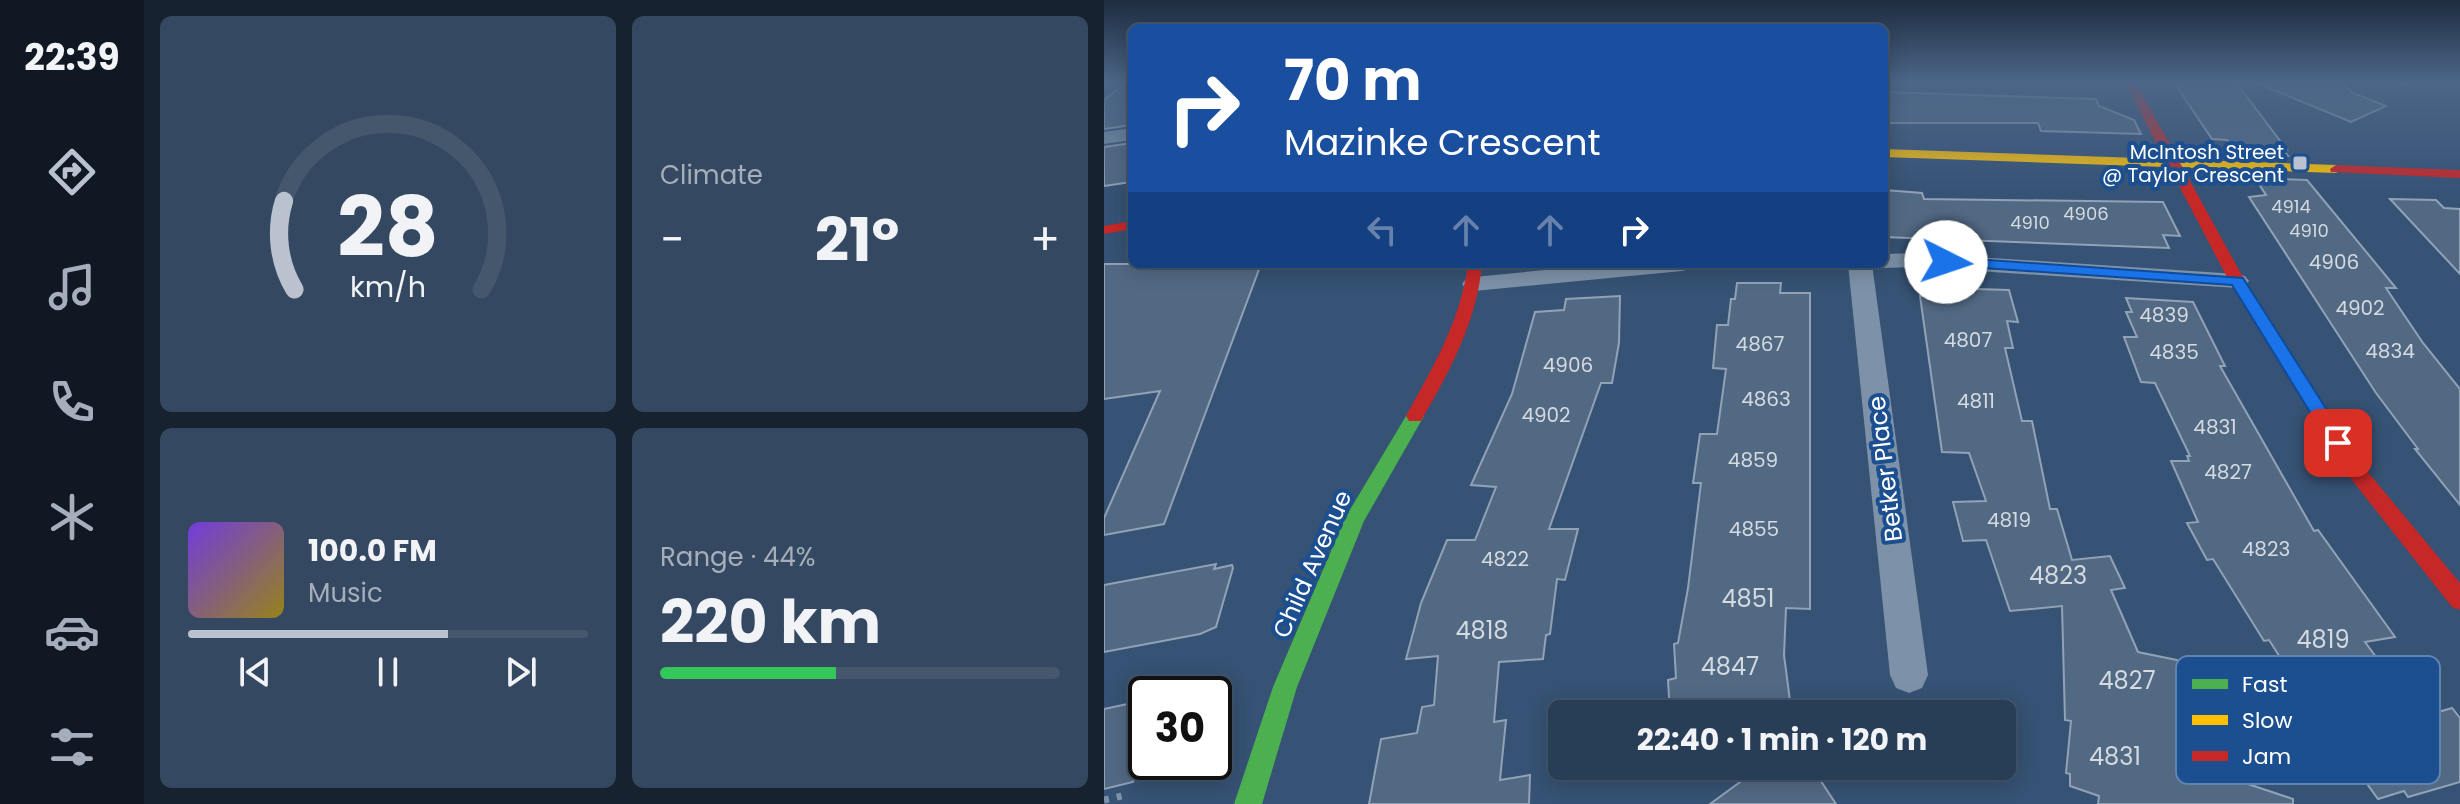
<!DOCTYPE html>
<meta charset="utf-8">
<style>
body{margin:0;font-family:Poppins,sans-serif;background:#344961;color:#f1f3f6;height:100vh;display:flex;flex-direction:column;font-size:30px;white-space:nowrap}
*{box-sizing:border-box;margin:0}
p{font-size:26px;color:#a5aeba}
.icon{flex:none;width:44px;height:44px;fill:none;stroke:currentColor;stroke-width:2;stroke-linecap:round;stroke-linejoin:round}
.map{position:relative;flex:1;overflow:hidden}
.drawer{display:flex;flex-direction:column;gap:16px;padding:16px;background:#162230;width:960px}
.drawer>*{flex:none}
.guide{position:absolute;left:24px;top:24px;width:760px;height:244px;border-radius:12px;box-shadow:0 4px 20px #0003,0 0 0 2px #44576d;background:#1a4fa0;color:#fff;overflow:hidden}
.speed{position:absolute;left:24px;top:676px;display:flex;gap:16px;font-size:40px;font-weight:700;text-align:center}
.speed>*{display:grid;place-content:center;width:104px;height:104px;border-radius:50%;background:#283e57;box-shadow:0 4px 20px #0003,0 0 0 2px #44576d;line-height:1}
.speed .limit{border:4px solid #111;border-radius:12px;background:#fff;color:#111}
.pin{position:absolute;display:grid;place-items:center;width:68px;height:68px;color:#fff;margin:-34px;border-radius:16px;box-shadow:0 4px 12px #0006}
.me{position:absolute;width:88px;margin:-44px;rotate:94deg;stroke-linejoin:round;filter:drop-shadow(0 0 6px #0008)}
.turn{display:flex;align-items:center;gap:28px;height:168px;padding:0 24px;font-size:36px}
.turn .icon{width:104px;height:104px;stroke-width:2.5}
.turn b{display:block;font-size:56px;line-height:68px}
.lanes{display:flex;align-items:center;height:76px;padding:0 24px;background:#0003;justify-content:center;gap:40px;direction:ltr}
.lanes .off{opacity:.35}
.big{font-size:60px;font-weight:700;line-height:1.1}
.drawer .widget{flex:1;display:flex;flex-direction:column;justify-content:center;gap:12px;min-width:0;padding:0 28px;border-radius:12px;background:#344961}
.drawer .dial{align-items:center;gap:0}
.dial svg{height:208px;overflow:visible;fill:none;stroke:#44576d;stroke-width:7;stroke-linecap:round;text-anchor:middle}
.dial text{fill:#f1f3f6;stroke:none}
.song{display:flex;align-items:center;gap:24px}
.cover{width:96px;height:96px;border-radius:12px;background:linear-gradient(135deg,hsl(260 70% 55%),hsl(50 70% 35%))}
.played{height:8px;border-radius:4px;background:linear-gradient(90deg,#b9c2ce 65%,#44576d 65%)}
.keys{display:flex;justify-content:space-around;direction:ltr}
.heat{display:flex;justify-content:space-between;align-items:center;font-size:44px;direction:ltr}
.charge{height:12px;border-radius:6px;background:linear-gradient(90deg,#34c759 44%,#44576d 0)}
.drawer .tiles{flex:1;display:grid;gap:16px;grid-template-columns:repeat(2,1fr)}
.trip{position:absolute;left:444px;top:700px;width:468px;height:80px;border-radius:12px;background:#283e57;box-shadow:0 4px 20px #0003,0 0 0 2px #44576d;font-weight:700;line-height:80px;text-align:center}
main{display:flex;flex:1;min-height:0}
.dock{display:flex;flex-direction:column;width:144px;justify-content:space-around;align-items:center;background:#101923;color:#a5aeba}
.dock .icon{width:56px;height:56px}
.dock .current{color:#b9c2ce}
.dock b{font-size:36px;color:#f1f3f6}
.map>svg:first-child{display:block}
.building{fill:#526984;stroke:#92a2b6;stroke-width:2}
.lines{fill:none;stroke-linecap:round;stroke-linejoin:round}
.path{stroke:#7d92a8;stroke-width:7;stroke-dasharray:5 8;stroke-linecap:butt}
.street{fill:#7d92a8;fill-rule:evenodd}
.fast{fill:#4caf50;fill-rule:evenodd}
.slow{fill:#ffc107;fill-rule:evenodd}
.jam{fill:#c62828;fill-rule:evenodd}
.route{fill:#1a73e8;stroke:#114b97;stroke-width:2}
.poi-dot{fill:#b9c2ce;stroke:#1b4f8f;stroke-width:3}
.labels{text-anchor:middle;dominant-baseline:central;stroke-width:8;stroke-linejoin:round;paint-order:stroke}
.far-number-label{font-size:18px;fill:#d4dae0}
.far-poi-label{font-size:20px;fill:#fff;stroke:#1b4f8f;text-anchor:end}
.number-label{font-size:20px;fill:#d4dae0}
.street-label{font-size:24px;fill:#fff;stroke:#1b4f8f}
.near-number-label{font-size:24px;fill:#d4dae0}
.key{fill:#1b4f8f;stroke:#5f84b1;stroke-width:2}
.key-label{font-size:22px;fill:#fff}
</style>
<main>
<nav class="dock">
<b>22:39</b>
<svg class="icon current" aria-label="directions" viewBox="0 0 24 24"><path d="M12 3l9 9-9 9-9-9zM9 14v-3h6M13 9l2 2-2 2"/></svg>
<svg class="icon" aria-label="music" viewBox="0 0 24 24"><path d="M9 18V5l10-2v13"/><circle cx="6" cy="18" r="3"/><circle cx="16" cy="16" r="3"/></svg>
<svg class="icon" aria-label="phone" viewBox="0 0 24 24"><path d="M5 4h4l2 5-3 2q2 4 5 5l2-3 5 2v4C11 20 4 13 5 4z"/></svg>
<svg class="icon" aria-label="climate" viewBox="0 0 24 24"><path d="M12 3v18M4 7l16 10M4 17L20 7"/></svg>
<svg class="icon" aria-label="car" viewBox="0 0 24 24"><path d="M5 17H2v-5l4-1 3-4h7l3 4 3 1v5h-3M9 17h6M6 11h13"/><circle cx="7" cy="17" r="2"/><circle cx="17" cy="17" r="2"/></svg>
<svg class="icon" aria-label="filters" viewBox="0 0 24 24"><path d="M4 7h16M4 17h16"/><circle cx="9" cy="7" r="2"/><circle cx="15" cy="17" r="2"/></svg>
</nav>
<section class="drawer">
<div class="tiles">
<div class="widget dial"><svg viewBox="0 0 100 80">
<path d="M14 69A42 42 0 1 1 86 69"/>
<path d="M14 69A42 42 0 0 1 10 35" stroke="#b9c2ce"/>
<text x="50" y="56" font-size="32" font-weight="700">28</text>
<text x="50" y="72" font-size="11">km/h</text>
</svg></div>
<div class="widget"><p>Climate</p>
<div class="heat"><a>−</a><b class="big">21°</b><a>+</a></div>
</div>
<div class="widget">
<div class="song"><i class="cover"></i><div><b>100.0 FM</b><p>Music</p></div></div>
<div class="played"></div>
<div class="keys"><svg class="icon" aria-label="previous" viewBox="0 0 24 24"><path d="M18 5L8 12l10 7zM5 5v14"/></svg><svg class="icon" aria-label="pause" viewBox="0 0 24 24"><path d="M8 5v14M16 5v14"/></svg><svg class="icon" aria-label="next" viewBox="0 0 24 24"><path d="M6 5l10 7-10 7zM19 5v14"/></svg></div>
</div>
<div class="widget"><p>Range · 44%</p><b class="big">220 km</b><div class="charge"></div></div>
</div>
</section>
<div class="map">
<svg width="1356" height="804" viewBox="0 0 1356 804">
<rect width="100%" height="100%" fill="#365274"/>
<g class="building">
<path d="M23,81H28V125L0,129V100Z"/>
<path d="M1069,81H1131L1183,150H1180L1184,156L1136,154L1123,140L1108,139Z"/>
<path d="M1236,81L1249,93L1282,106L1247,122L1150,82Z"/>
<path d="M780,92L992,99L995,106L1030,120L1037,134L937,131L934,123H781Z"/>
<path d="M28,143V182L0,186V147Z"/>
<path d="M1151,178L1203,180L1292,288H1282L1319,343L1356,389V505L1311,449H1314L1272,393L1145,197L1162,195Z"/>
<path d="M780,190L818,193L820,199L1059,202L1076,236L1059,235L1065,248L780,237Z"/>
<path d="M1286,199L1332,200L1340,208L1356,209V274Z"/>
<path d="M0,264H157L60,524L0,535V518L56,391L0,399Z"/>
<path d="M633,283H677L676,293H706V609L682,608L680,655L686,701L683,702L685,714H628V707L566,714L564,680L572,678L570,644L574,643L584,588L597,483H589L596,434H613L622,369L609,368L613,325H624L627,299H631Z"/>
<path d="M837,288L905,290L914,322L903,321L909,348H901L918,421H928L946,509H953L968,560L1006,556L1021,588L1007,590L1034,652L1083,662L1088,693L1098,695L1108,772L1189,799V804H994L995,796L966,786V774L962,773L967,721L961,720L958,606L906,611L882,540L859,541L849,502L882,501L865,453L838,452L816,296H839Z"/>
<path d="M516,296L515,343L508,383H497L445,529H474L461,580L453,579L446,634L442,635L439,659L395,662L390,722L402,720L396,780L426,775L425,804H265L277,739L313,733L318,707L330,705L334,656L302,659L317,603L343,540H371L392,487L367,485L408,394L431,312L460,310L462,299Z"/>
<path d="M1022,298L1089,302L1121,366H1116L1210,531L1214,530L1291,637L1261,642L1301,696L1321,716L1348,708L1356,718V782L1304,797L1300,791L1274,799L1243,756L1251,753L1204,689L1197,690L1165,640L1160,641L1109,559L1103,560L1083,523L1094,522L1067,461H1085L1083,456H1086L1051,383L1037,382L1020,337H1033L1022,312H1028Z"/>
<path d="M112,564L110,569L128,565L129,568L112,627L96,634L0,652V585Z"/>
<path d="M42,700V745L33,773L29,782L0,789V709Z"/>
<path d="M658,766H707L732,804H606Z"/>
</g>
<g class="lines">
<path class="path" d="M0,800L18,796"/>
<g class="street">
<path d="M1287,81H1306L1307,83L1299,88Z"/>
<path d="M28,128V140L0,144V132Z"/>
<path d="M812,253L1133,274L1141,276L1145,281L1141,286L1133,288L812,267L780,268L771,264H780V254Z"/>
<path d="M503,264H590L586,269L578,271L370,291L362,289L358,284L362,279L370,277Z"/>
<path d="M744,264H768L824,675L818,688L805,693L792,688L786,675Z"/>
</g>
<path class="fast" d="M311,409L317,411L320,416L260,521L193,687L158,804H130L169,687L241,518L305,411Z"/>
<path class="slow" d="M780,149L1232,165L1238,169L1232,173L780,157Z"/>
<g class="jam">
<path d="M1020,81H1031L1141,281L1258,465L1356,583V610L1348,607L1244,475L1125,281Z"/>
<path d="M1232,165L1356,170V178L1227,172L1226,169Z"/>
<path d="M28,221V229L0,234V226Z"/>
<path d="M364,264H378C373,321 346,371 317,421H305L302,416C329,367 357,320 364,264Z"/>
</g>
</g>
<linearGradient id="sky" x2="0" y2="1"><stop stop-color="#1e2d40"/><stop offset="0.42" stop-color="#4c6688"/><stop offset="1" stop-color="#4c6688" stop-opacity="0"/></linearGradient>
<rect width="1356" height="194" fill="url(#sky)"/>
<path class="route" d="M842,257L1139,278L1244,443L1241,448H1228L1128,285L836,265V259Z"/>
<rect class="poi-dot" x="1188" y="155" width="16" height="16" rx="4"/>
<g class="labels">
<g class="far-number-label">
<text x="1187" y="206">4914</text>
<text x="982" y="213">4906</text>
<text x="926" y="222">4910</text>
<text x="1205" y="230">4910</text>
</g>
<g class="far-poi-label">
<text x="1180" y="152">McIntosh Street<tspan x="1180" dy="23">@ Taylor Crescent</tspan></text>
</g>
<g class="number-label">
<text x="1230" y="262">4906</text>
<text x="1256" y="308">4902</text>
<text x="1060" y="315">4839</text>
<text x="864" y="340">4807</text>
<text x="656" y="344">4867</text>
<text x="1286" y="351">4834</text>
<text x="1070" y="352">4835</text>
<text x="464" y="365">4906</text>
<text x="662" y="399">4863</text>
<text x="872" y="401">4811</text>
<text x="442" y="415">4902</text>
<text x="1111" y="427">4831</text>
<text x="649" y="460">4859</text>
<text x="1124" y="472">4827</text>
<text x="905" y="520">4819</text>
<text x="650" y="529">4855</text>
<text x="1162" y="549">4823</text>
<text x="401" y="559">4822</text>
</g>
<g class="street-label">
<text transform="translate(781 469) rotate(-97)">Betker Place</text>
<text transform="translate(208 564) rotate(-66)">Child Avenue</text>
</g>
<g class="near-number-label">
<text x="954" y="575">4823</text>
<text x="644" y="598">4851</text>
<text x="378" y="630">4818</text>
<text x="1219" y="639">4819</text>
<text x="626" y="666">4847</text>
<text x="1023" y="680">4827</text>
<text x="1011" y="756">4831</text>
</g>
</g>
<rect x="1072" y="656" width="264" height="128" rx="12" class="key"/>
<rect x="1088" y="679" width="36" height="10" fill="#4caf50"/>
<rect x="1088" y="715" width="36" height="10" fill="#ffc107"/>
<rect x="1088" y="751" width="36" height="10" fill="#c62828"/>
<g class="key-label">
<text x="1138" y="692">Fast</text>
<text x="1138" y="728">Slow</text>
<text x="1138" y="764">Jam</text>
</g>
</svg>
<div class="speed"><div class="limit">30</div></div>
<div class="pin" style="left:1234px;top:443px;background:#d93025"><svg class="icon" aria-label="arrive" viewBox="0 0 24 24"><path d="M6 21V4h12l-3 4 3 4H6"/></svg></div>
<svg class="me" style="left:842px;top:262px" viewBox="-20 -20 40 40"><circle r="19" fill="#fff"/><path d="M0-13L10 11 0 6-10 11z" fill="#1a73e8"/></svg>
<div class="trip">22:40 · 1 min · 120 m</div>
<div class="guide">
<div class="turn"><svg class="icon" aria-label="right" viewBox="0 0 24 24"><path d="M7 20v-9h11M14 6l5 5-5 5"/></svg><div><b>70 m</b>Mazinke Crescent</div></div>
<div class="lanes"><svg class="icon off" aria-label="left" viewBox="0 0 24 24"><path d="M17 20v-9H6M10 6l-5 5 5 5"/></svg><svg class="icon off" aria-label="ahead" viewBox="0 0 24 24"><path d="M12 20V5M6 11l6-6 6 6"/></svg><svg class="icon off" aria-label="ahead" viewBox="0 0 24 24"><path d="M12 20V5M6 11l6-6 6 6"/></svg><svg class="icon" aria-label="right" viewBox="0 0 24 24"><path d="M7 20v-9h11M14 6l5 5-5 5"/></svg></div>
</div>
</div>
</main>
